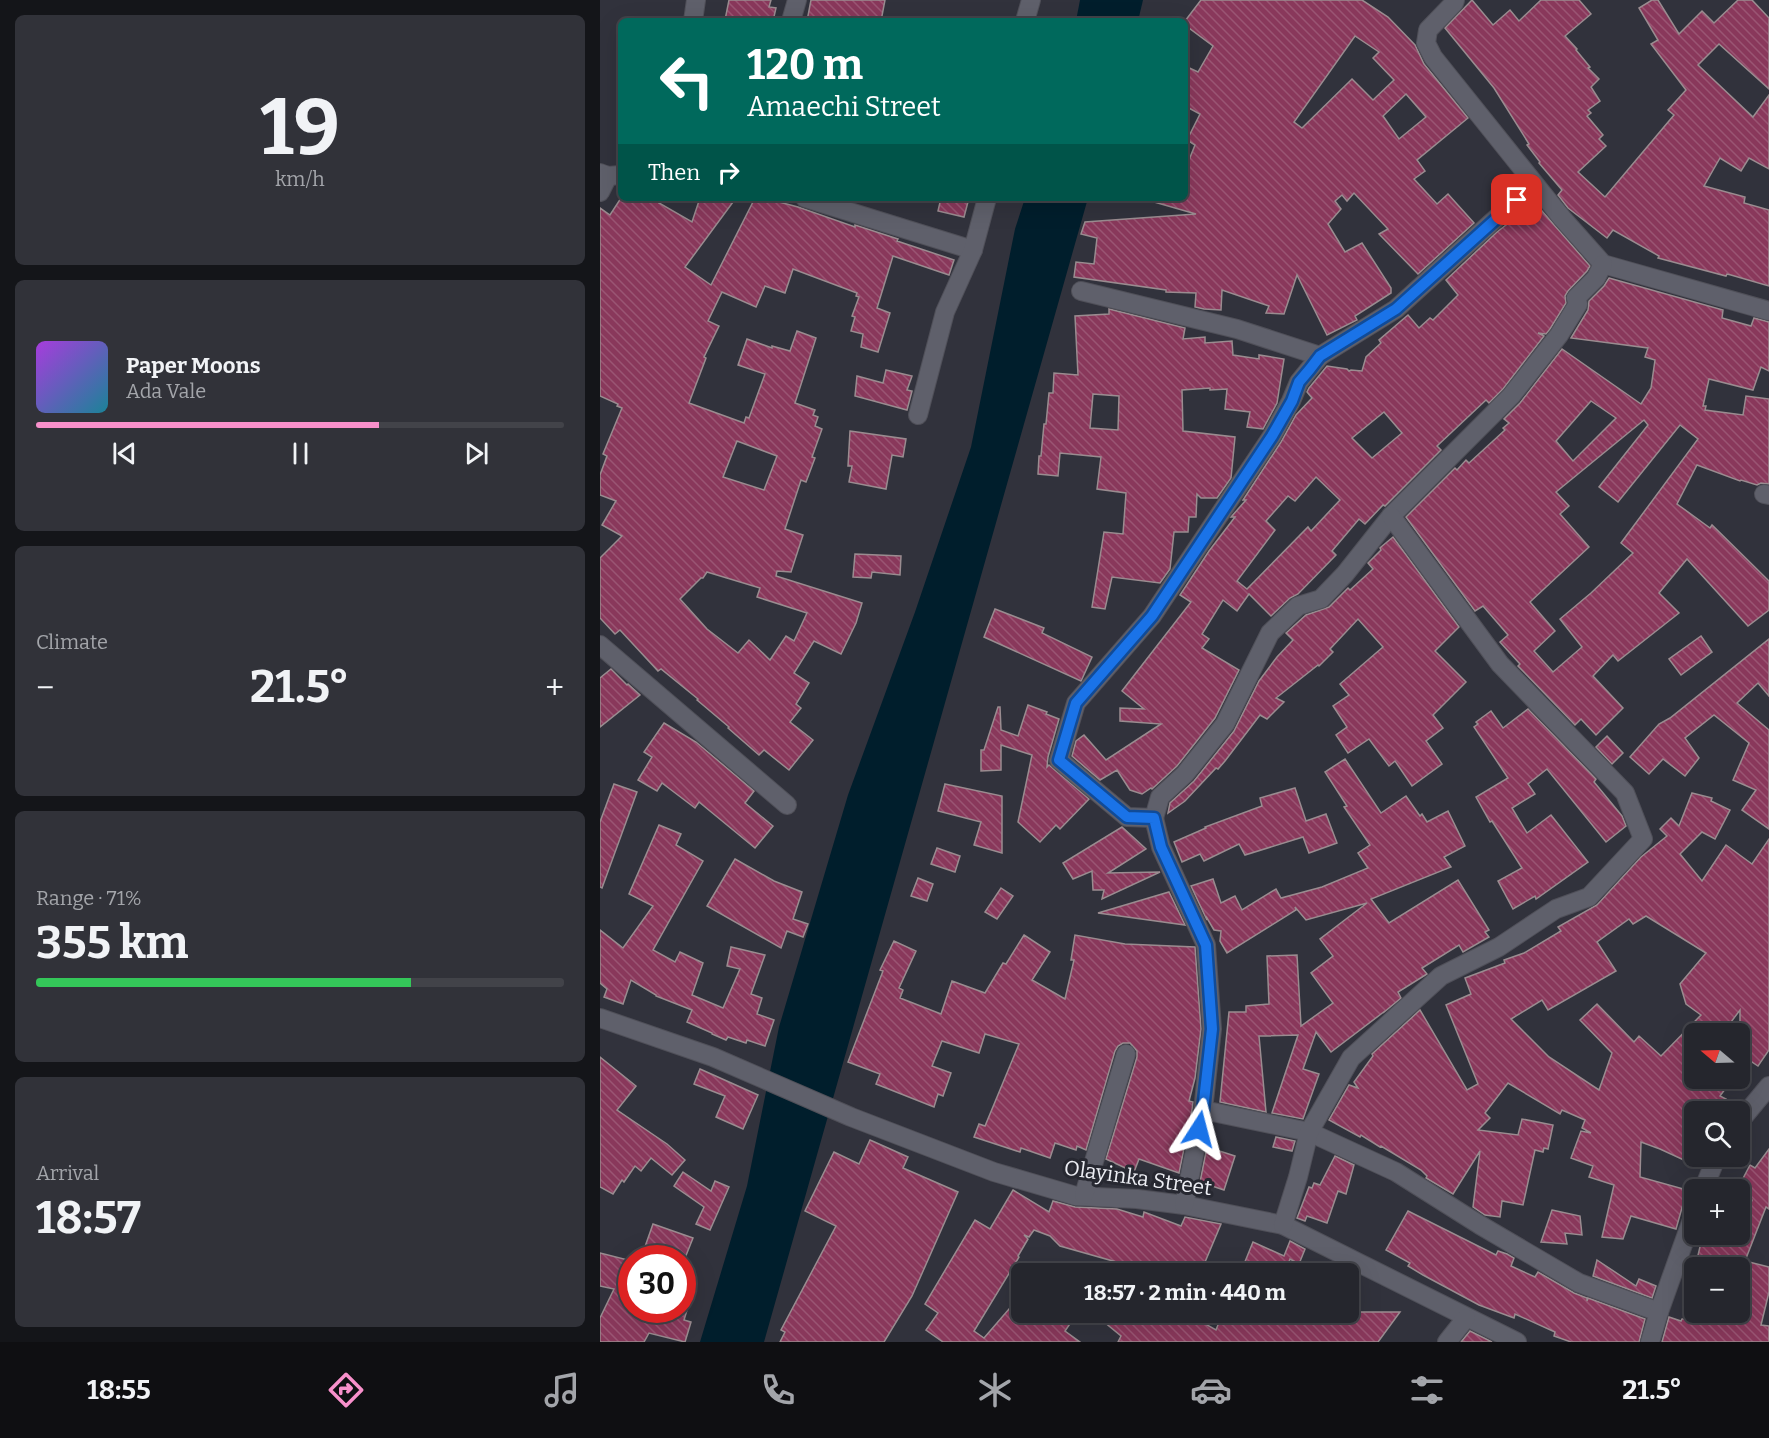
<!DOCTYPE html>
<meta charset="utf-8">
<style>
body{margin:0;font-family:Bitter,serif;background:#313239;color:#f1f3f6;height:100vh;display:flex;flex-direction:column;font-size:22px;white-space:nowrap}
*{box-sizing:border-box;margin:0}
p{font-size:20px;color:#a3a5aa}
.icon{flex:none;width:33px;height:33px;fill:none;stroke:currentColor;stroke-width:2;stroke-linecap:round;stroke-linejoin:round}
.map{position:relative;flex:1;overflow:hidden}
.details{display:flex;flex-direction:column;gap:15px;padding:15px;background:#141519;width:600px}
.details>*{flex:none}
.hud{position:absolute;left:18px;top:18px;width:570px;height:183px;border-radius:9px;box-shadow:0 6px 24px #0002,0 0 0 2px #424349;background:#00695c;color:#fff;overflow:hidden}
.needle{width:39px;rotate:289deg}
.controls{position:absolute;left:1084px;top:1023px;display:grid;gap:12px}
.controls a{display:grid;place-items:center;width:66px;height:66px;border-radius:9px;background:#25262d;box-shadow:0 6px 24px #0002,0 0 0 2px #424349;font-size:30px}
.speed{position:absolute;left:18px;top:1245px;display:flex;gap:12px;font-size:30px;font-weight:700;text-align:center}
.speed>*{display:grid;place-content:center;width:78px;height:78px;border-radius:50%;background:#25262d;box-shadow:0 6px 24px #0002,0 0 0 2px #424349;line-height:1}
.speed .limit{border:9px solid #d22;background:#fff;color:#111}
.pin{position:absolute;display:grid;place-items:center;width:51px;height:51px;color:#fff;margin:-26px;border-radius:12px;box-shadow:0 3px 9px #0006}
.me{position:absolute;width:66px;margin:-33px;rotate:9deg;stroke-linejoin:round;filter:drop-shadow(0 0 4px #0008)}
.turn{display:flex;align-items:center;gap:21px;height:126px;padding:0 30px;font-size:27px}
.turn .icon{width:78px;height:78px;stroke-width:2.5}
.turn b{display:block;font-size:42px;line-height:51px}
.then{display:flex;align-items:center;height:57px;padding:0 30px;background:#0003;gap:12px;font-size:22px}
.big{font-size:45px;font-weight:700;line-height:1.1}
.details .card{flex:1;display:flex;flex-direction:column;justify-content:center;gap:9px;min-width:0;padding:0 21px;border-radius:9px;background:#313239}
.details .dial{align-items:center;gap:0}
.dial b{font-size:78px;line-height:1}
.song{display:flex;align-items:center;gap:18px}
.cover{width:72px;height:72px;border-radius:9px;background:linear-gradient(135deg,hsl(280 70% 55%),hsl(190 70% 35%))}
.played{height:6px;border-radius:3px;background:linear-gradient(90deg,#f890cb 65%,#424349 65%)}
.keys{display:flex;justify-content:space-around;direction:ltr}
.heat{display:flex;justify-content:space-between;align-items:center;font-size:33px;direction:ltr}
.charge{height:9px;border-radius:4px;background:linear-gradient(90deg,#34c759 71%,#424349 0)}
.trip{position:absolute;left:411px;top:1263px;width:348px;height:60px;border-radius:9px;background:#25262d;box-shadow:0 6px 24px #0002,0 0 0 2px #424349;font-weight:700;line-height:60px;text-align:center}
.tabs{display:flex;height:96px;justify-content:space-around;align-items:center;background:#0f0f12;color:#a3a5aa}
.tabs .icon{width:42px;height:42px}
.tabs .current{color:#f890cb}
.tabs b{font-size:27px;color:#f1f3f6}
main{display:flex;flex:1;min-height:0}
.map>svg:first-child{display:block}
.water{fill:#001e2c}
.building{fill:url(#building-back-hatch);stroke:#9a8c90;stroke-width:1.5;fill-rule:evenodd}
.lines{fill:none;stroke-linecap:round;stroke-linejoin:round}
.minor-casing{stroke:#505059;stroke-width:20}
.minor{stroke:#5f606b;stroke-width:18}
.route-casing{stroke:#114b97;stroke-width:15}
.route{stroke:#1a73e8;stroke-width:10}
.labels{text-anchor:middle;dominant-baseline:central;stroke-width:6;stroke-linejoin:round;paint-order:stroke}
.street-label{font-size:21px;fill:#edeef4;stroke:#272831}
</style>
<main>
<section class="details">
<div class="card dial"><b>19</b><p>km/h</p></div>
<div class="card">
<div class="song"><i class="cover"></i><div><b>Paper Moons</b><p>Ada Vale</p></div></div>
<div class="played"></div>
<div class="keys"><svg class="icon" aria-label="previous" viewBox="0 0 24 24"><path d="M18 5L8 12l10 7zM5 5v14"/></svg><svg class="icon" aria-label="pause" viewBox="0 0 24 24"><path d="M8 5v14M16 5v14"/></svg><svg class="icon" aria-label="next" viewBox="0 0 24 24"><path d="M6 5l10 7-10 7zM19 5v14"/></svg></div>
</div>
<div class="card"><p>Climate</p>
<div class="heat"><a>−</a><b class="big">21.5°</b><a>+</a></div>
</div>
<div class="card"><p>Range · 71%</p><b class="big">355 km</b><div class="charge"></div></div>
<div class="card"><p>Arrival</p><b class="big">18:57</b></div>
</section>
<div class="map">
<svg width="1169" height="1342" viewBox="0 0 1169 1342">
<defs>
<pattern id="building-back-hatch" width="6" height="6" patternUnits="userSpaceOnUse" patternTransform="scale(1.5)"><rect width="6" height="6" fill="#89385b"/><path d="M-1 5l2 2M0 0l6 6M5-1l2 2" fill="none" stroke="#9a5573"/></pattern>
</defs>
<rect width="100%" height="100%" fill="#31323c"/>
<g class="water">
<path d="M480,0H543L538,21H476Z"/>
<path d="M425,198H488L164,1342H100L147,1186L179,1027L248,795L315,612L371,447L415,229Z"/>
</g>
<g class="building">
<path d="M129,0H171L169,7L176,8L173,21H132L125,20Z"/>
<path d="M211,0H285L281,21H207Z"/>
<path d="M601,0H762L788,17L815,45L824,64L868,118L817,160L825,171L814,179L837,204L848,194L874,223L818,274L779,234L788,229L754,193L747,201L742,195L735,201L741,209L728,224L745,252L762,243L791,288V293L755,316L757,320L727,335L697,275L684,314L666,313L669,306L622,290L621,310L604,309L595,307L596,293L566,292V290L474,277L476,262L494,264L497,238L481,234L485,222L596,214L554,202L555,198H585V170L595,145L587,140L600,114L585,106V66L598,72L613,46L585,25V21ZM755,36L779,52L773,58L794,80L773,100L752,79L702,128L694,122ZM806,94L826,117L799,139L783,116Z"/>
<path d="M872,0L893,25L910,10L919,21L941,0H979L991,14L965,36L977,49L976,50L990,67L988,68L999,79L991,87L1000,101L988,110L991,113L987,116L1003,135L999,139L1006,146L978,172L1005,197L1074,115L1068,110L1086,90L1051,44L1058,40L1039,8L1052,0H1058L1079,34L1102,11L1114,23L1138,0H1152L1169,18V89L1119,44L1098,65L1153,117L1169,95V169L1149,158L1141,171L1120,158L1104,186L1145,197L1144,203L1169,210V286L1131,275L1127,274L1126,276L1058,258L1059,256L1013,230L1007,238L968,208L958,195L962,190L939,163L940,162L927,145L929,144L894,88L845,28Z"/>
<path d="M21,198H62L59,203L92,222L100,198H136L85,267L111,285L155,198H164L198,207L255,227V225L298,239L297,241L354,260L349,275L293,256L277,308L290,313L278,352L261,347L263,334L251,331L255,317L252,316L259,297L256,296L257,293L193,269L185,293L165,286L156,307L122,292L108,321L119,326L104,357L106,358L89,403L144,423L146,417L149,418L165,374L138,365L147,339L172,348V346L190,351L197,331L216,338L195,403L215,410L213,415L218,417L215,426L222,429L212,457L215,458L206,482L201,480L185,529L203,535L191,572L177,571L176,576L262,603L256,623L241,654L214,641L194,673L209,683L196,704L201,708L190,722L213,740L189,770L164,750L159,755L128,728L129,727L97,700L98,699L61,669L58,671L20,630L15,634L0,618V558L22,536L2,525L16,501L0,495V475L7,456L3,454L22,408L17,406L18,404L0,396V208L10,215ZM137,441L177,456L164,490L123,477ZM107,572L160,588L157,597L207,613L194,641L186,636L170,660L149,640L138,653L107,629L80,599L101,578H103Z"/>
<path d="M341,198H369L364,217L338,211Z"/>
<path d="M933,204L940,212L942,211L990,266L987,271L968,291L965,296L966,303L950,329L946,334L938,333L944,336L903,389L889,403L886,400L837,446L841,450L785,506L783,505L765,524L759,519L732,551L736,555L698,594L690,598L671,616L649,594L637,611L623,600L602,634L609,639L602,648L639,670L615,718L577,766L552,789L551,788L542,794L530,790L517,770L500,780L472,756L476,741L484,735L506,760L561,724L520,721V708L544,709L522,691L591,602L580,595L609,551L635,517H631L646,500H643L681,442L696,415L712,398L707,392L709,388L727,366L747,369L749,371L751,370L762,371L766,357L781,343L779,340L808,315L819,328L830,318L833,320L858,295L846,280L897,232ZM784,412L802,433L772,458L752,438ZM716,477L740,500L711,531L708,527L647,589L637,581L675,530L666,521L688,496L695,501Z"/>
<path d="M1009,278L1123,310L1122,318L1151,326L1154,318L1169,322V371L1161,367L1153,390L1109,379L1103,406H1106L1105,410L1143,415L1146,396L1169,399V484L1161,483L1157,485L1141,480L1140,481L1097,465L1077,504L1110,528L1112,525L1169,581V610L1148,626L1087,559L1059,593L1079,613L1018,661L1013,655L993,676L1023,708L996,735L981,719L975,725L918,666L920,664L900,642L908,635L883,606L875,611L806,517L855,468L857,470L866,460L869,463L905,430L903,428L909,423L904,419L920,403L962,349L1041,404L1051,388L1055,360L1045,357L1048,348L971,338L988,310L989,301L1004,286ZM991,401L1016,418L973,461L956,441ZM1044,420L1048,425L999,487L1018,502L1080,425L1098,439L1021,543L1033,553L991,593L960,619L982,647L953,672L934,651L955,631L930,602L989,547L960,514L969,506L956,492Z"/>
<path d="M509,309L585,328L583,339L605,337V343L632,341L633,355L659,359V355L684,359L677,403L663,429L647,427L650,412L625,409L627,389L610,390V388L582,390L583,431L635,437L631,478L617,498H601L597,494L596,517H589L588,532H574L570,569L560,583L512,577L505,609L492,607L504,532L523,534L526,493L497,489L501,457L460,453L458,476L438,474L439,456H441L444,424H446L449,393H453L454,373L478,375L475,316L509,314ZM493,394L519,396L518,430L490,428Z"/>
<path d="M286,370L312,376L307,390L312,391L307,410L255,396L257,376L283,383Z"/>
<path d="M250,431L306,439L303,457L292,455L286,489L249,482L252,466H248Z"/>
<path d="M793,537L859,627L835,651L866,682L833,715L843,728L826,741L842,764L812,786L795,761L789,766L769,739L748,753L736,735L747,727L733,706L749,695L740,684L783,647L758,619L730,649L733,652L719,666L718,665L676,698L684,702L667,719L660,715L625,761L618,769L616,768L585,801L568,813L570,803L594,781L634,731L659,681L677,657L693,640L686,633L706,615L729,607L748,588L750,590L773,569L768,563L781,550L780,548L781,547Z"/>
<path d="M255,554L301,556L300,575L272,572L271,578L253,577Z"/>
<path d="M395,609L444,628L442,633L492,657L482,679L481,681L384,637Z"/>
<path d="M1101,636L1112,652L1081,675L1069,659Z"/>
<path d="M1169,639V696L1158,683L1137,703L1169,730V829L1142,810L1156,790L1133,780L1149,743L1114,715L1085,738L1099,758L1085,776L1063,759L1049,774L1030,757L1059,724L1070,718Z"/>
<path d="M11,669L27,685L28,684L40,695L0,727V678Z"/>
<path d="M428,705L447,712L446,714L459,719L448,757L447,767L449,765L489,799L460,829L456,825L440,842L418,822L432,755L401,745V770L381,771V750H384L398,707H400L401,730L418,736Z"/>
<path d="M928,709L996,779L994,782L1022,816L1026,826L1006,842L947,769L928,784L935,794L912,808L927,833L951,815L988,862L936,899L935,896L913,909L898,881L922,868L892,821L890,822L876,797L908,778L874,727L878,724L876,722L891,711L903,728Z"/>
<path d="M64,723L96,742L154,791L145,803L173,826L155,848L99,802L95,808L62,783L57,791L38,780L52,757L44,752Z"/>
<path d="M1007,736L1023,753L1012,764L996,747Z"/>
<path d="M745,759L781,813L806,796L820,816L822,814L827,822L848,811L865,846L844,857L851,867L771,899L789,923L858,880L889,930L885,932L889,937L863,952L859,945L822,968L827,974L798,992L801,998L783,1013L785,1011L731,1052L716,1032L703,1069L719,1074L703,1119L672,1113L698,1035L659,1036L666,1112L620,1102L629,1012H646V1006L669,1004L667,956L697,955L701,1026L733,1003L711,973L733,956L720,939L767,903L706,920L695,907L696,910L627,953L620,941L621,931L614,930L607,918V920L591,886L613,879L621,903L635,896L642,910L676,889L681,898L722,887L768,868L758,853L770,845L744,807L747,806L725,772Z"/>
<path d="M14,784L37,792L2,888L0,887V822Z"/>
<path d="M345,784L402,796V853L374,845L381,822L338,811Z"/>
<path d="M695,788L706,821L726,814L737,843L709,853L703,837L645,855L639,844L604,861L600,854L582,862L574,842L606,828L605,827L662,806L660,798Z"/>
<path d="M1092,793L1112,798L1111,801L1130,810L1115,839L1102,832L1080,854L1102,881L1126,845L1152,864L1169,839V1050L1158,1066L1140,1054V1010L1122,1034H1095V1078H1133L1120,1096L1126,1099L1119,1112H1095V1143L1086,1161L1060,1149L1041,1142L1040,1177L1087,1190L1076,1229L1031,1216L1023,1239L1002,1237L1014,1185L989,1177L993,1166L971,1158L981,1131L991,1133L982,1128L985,1120L962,1110L960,1114L908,1083L885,1113L890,1118L878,1130L918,1135L922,1119L953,1125L948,1149L944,1148L943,1152L935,1150L923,1205L902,1201L900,1217L885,1215L873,1207L880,1151L853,1194L826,1178L827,1176L821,1170L781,1146L780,1147L761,1135L760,1137L729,1120L749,1085L758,1088L754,1082L773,1056L772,1054L820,1010L867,1090L878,1084L846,1005L871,994L865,978L905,963L904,960L924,953L961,931L958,927L997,905L1041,857L1067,836L1060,829L1071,818L1079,826ZM1046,916L1106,953L1080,984L1086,1004L1101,1015L1061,1056L1039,1036L1034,1042L997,1004L980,1020L1012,1053L999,1090L949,1057L911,1019L942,1000L948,1010L1016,971L997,942L1029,919L1033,924Z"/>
<path d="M59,825L81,834L76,845L103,861L53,950L75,962L80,952L103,963L92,995L123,1008L140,969L127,966L131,947L165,955L151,994L162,998L157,1014L174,1020L165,1046L147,1040L146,1043L128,1037L126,1040L112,1034V1033L87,1022L92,1010L56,996V995L31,980L23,1004L4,997L7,989L0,983V930L23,948L53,906L29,894Z"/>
<path d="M522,827L546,849L508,873L560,872L502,899L504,890H493L492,871L473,879L463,863Z"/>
<path d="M337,848L360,856L355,872L331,864Z"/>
<path d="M135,859L174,881L202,892L193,919L208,924L203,937L187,931L181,948L107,906Z"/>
<path d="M318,878L333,884L327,901L311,896Z"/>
<path d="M401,888L413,896L397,919L385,912Z"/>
<path d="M569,892L585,925L498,913Z"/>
<path d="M424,935L450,952L432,980L465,999L474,960H471L475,935L525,944L595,947L601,1029L595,1078L589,1101L593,1102L592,1110L579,1173L539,1159L534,1172L506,1159L537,1057V1051L530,1043H523L518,1046L515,1051L486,1150L477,1146L476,1150L455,1143L450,1158L421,1148L420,1152L374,1137L379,1124L385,1126L419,1044L385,1034L379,1053L342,1041L332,1066L351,1073L343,1096L338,1094L334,1107L276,1084L280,1074L248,1062L283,971L280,970L294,941L316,951L299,988L303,990L300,998L341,1014L352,981L385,993L403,963L406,964Z"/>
<path d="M0,1057L36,1086L17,1110L67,1144L85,1160L72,1175L51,1158L41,1171L35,1166L24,1182L22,1180L13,1194L0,1187Z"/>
<path d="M100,1069L158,1095L143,1129L116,1117L125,1096L94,1084Z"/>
<path d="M676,1137L695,1141L692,1151L673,1147Z"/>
<path d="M270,1140L308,1157L303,1168L358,1192L312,1296L284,1342H180L185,1332L181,1330L236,1226L205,1211L234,1152L259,1164Z"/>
<path d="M607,1147L635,1156L624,1190L600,1182Z"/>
<path d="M1169,1149V1209L1166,1207L1145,1261L1169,1267V1292L1161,1325L1169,1326V1342H1062L1069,1317L1081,1321L1082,1319H1084L1086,1308L1127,1324L1128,1319H1130L1132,1312H1140V1268H1095L1103,1234H1140L1152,1200L1140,1194V1190H1137L1150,1165L1155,1168Z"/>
<path d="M735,1156L754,1165L746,1194L738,1191L727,1223L707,1216L705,1221L697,1218L709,1187L712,1188L714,1183L720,1185Z"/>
<path d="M83,1172L111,1191L115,1181L129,1187L110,1230L96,1224L104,1207L74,1186Z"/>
<path d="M413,1190L449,1212L453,1201L475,1207L517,1209L543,1217L544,1212L581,1226L585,1217L621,1224L600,1274H528L534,1267L460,1246L450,1236L434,1230L429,1237L424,1235L428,1239L418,1256L419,1257L374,1331L384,1338L422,1294V1312H478L465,1331L480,1342H343L326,1330L338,1313L325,1304L375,1220L390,1229Z"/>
<path d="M952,1210L980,1216L982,1235L965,1233L967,1244L941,1242Z"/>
<path d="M808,1211L896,1255L898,1251L907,1254L914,1258L911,1266L935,1277L938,1272L974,1293L987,1298V1301L988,1298L1045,1319L1039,1342H971L954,1336L955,1332L915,1314L914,1318L879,1305L823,1275L808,1266L810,1263L786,1250Z"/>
<path d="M53,1224L93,1238L85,1258H41Z"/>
<path d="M690,1241L705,1249L699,1264L690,1259L684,1274H640L653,1242L684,1256Z"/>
<path d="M0,1253L32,1261V1310H87L84,1320L91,1322L85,1342L49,1333L44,1342H0V1318L14,1289L0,1286Z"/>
<path d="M997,1260L1036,1286L1039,1279L1056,1286L1052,1298L993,1276Z"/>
<path d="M492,1312H584L616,1330L623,1312H706L719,1323L726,1312H800L778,1342H518L521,1336Z"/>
<path d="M870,1331L892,1342H861Z"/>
</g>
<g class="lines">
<defs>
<g id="minor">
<path d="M855,0L854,3L828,30L826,43L833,57L962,218L1003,264L1169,311"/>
<path d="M93,21L96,0"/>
<path d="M191,21L197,0"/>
<path d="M425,21L431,0"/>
<path d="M0,173L8,176L21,175"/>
<path d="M0,192L8,176"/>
<path d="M205,198L373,250"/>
<path d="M481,291L637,329L720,356L796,309L934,184"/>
<path d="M318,415L345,312L373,250L387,198"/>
<path d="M1164,494L1169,495"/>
<path d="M0,645L187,805"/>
<path d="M554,818L560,797L585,774L625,724L670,633L698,606L721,599L745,574L791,516L911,396L959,335L978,304L976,298L996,278L1003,264"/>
<path d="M0,1018L113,1057L251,1117L394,1172L476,1196L537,1199L584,1205L683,1225L917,1342"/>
<path d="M603,1110L709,1132L796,1172L880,1225L979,1283L1059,1312"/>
<path d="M1140,1121L1169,1086"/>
<path d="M1103,1190L1117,1156"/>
<path d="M484,1195L526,1054"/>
<path d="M584,1205L603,1110L612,1029L606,945L561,847L554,818L527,817L459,760L476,703L552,616L672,436L691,401L699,382L720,356"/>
<path d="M683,1225L698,1177L709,1132L751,1058L841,976L899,947L956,909L989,897L1043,839L1025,793L900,664L791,516"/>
<path d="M847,1342L866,1318"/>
<path d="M1050,1342L1059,1312L1095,1211"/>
</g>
</defs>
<use href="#minor" class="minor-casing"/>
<use href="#minor" class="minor"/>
</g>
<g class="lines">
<defs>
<path id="route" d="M599,1129L603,1110L612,1029L606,945L561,847L554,818L527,817L459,760L476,703L552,616L672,436L692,401L699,382L710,369L720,356L796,309L917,200"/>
</defs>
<use href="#route" class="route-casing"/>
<use href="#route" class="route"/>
</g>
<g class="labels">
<g class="street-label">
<text transform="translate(538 1178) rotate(8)">Olayinka Street</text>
</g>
</g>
</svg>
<div class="controls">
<a><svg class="needle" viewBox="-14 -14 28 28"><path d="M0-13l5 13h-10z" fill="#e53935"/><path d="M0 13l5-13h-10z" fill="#a3a5aa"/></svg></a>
<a><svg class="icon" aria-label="search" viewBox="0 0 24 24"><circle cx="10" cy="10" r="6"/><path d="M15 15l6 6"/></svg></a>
<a>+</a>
<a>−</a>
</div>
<div class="speed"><div class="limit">30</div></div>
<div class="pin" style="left:917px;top:200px;background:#d93025"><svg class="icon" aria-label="arrive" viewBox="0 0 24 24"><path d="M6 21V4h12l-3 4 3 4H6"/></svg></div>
<svg class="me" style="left:599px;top:1129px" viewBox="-20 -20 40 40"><path d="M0-17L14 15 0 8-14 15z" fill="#1a73e8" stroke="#fff" stroke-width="4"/></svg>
<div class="trip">18:57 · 2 min · 440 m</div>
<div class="hud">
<div class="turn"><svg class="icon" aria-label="left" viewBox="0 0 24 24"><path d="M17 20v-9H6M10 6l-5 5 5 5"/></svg><div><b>120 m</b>Amaechi Street</div></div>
<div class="then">Then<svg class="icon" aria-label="right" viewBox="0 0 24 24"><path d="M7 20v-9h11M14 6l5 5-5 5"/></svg></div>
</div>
</div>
</main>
<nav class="tabs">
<b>18:55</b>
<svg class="icon current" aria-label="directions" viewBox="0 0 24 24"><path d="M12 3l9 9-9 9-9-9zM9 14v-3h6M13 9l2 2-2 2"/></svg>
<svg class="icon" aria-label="music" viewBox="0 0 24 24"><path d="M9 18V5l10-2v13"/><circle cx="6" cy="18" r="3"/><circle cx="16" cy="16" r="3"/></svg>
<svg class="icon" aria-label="phone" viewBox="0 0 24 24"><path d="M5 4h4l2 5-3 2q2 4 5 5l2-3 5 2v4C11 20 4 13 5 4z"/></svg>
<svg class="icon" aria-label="climate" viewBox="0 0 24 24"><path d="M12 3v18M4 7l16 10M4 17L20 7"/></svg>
<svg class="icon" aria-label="car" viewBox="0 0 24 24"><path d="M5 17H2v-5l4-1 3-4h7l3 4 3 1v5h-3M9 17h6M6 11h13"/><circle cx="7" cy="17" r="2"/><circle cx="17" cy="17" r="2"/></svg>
<svg class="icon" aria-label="filters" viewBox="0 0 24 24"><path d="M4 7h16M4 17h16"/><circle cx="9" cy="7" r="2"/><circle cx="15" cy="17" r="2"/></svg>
<b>21.5°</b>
</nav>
